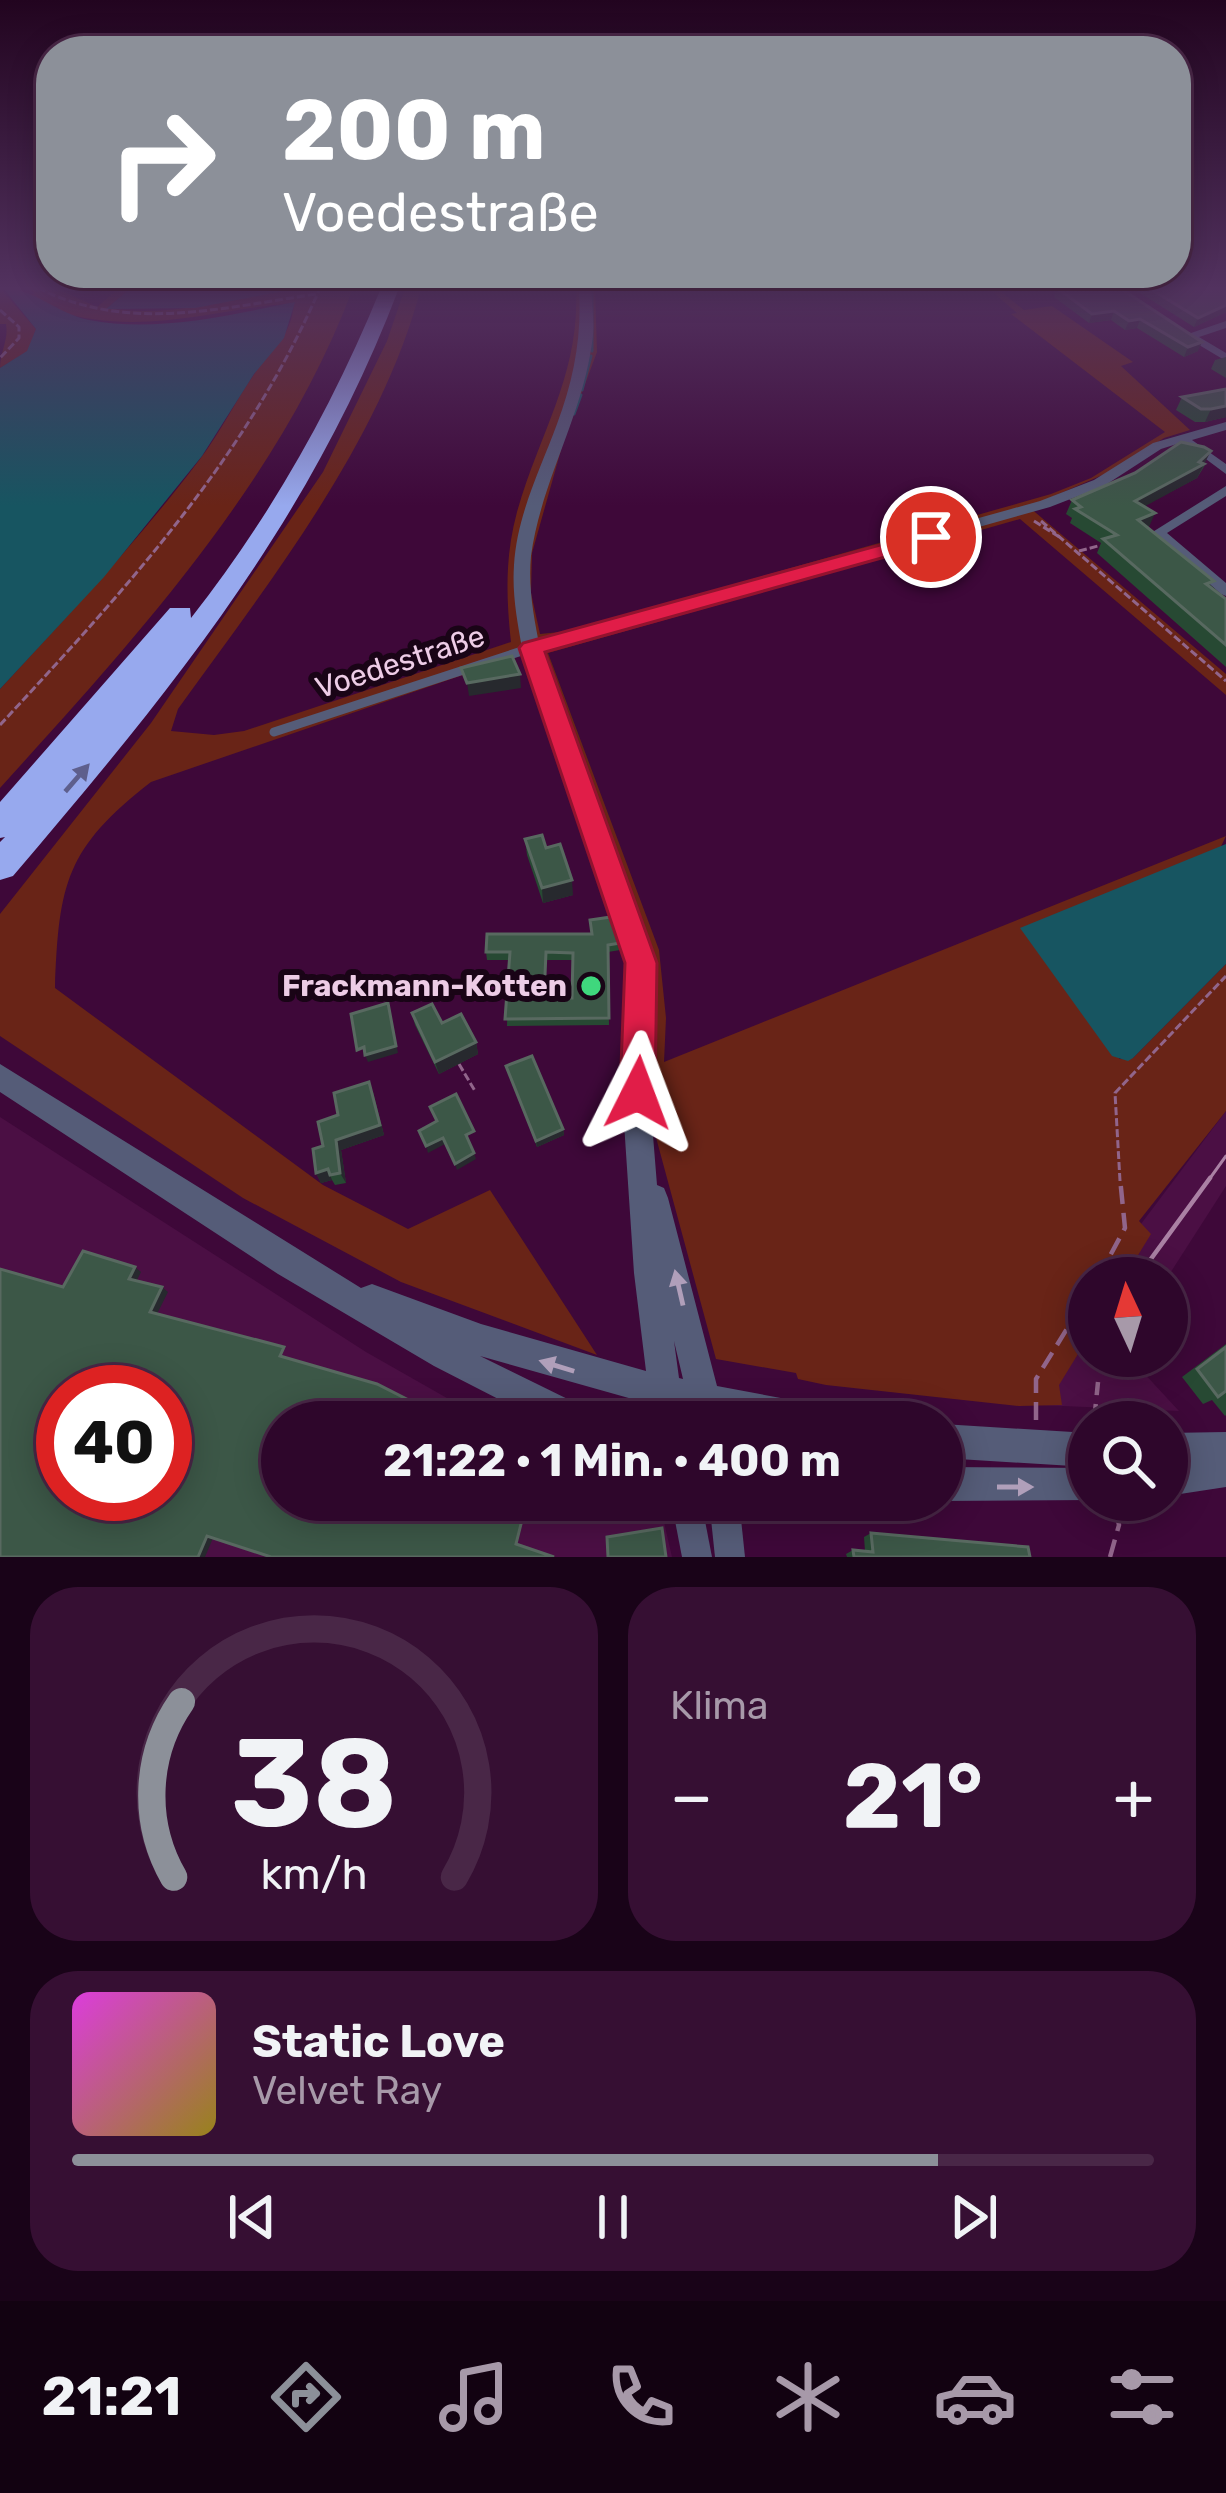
<!DOCTYPE html>
<html lang="de">
<meta charset="utf-8">
<style>
body{margin:0;font-family:Rubik,sans-serif;background:#360f33;color:#f1f3f6;height:100vh;display:flex;flex-direction:column;font-size:45px;white-space:nowrap}
*{box-sizing:border-box;margin:0}
p{font-size:39px;color:#a799a9}
.icon{flex:none;width:66px;height:66px;fill:none;stroke:currentColor;stroke-width:2;stroke-linecap:round;stroke-linejoin:round}
.map{position:relative;height:1557px;overflow:hidden}
.side{display:flex;flex-direction:column;gap:30px;padding:30px;background:#190318;flex:1}
.side>*{flex:none}
.top-card{position:absolute;left:36px;top:36px;width:1155px;height:252px;border-radius:48px;box-shadow:0 6px 30px #0003,0 0 0 3px #492747;background:#8c9099;color:#fff;overflow:hidden}
.needle{width:78px;rotate:356deg}
.tools{position:absolute;left:1068px;top:1257px;display:grid;gap:24px}
.tools a{display:grid;place-items:center;width:120px;height:120px;border-radius:50%;background:#2e062b;box-shadow:0 6px 30px #0003,0 0 0 3px #492747;font-size:60px}
.speed{position:absolute;left:36px;top:1365px;display:flex;gap:24px;font-size:60px;font-weight:700;text-align:center}
.speed>*{display:grid;place-content:center;width:156px;height:156px;border-radius:50%;background:#2e062b;box-shadow:0 6px 30px #0003,0 0 0 3px #492747;line-height:1}
.speed .limit{border:18px solid #d22;background:#fff;color:#111}
.pin{position:absolute;display:grid;place-items:center;width:102px;height:102px;color:#fff;margin:-51px;border:6px solid #fff;border-radius:50%;box-shadow:0 3px 12px #0007}
.me{position:absolute;width:132px;margin:-66px;rotate:3deg;stroke-linejoin:round;filter:drop-shadow(0 0 9px #0008)}
.turn{display:flex;align-items:center;gap:42px;height:252px;padding:0 48px;font-size:54px}
.turn .icon{width:156px;height:156px;stroke-width:2.5}
.turn b{display:block;font-size:84px;line-height:102px}
.big{font-size:90px;font-weight:700;line-height:1.1}
.side .tile{flex:1;display:flex;flex-direction:column;justify-content:center;gap:18px;min-width:0;padding:0 42px;border-radius:48px;background:#360f33}
.side .dial{align-items:center;gap:0}
.dial svg{height:312px;overflow:visible;fill:none;stroke:#492747;stroke-width:7;stroke-linecap:round;text-anchor:middle}
.dial text{fill:#f1f3f6;stroke:none}
.song{display:flex;align-items:center;gap:36px}
.cover{width:144px;height:144px;border-radius:18px;background:linear-gradient(135deg,hsl(300 70% 55%),hsl(50 70% 35%))}
.played{height:12px;border-radius:6px;background:linear-gradient(90deg,#8c9099 80%,#492747 80%)}
.keys{display:flex;justify-content:space-around;direction:ltr}
.heat{display:flex;justify-content:space-between;align-items:center;font-size:66px;direction:ltr}
.side .tiles{flex:1;display:grid;gap:30px;grid-template-columns:1fr 1fr}
.tile:last-child{grid-column:span 2}
.trip{position:absolute;left:261px;top:1401px;width:702px;height:120px;border-radius:60px;background:#2e062b;box-shadow:0 6px 30px #0003,0 0 0 3px #492747;font-weight:700;line-height:120px;text-align:center}
.tabs{display:flex;height:192px;justify-content:space-around;align-items:center;background:#120211;color:#a799a9}
.tabs .icon{width:84px;height:84px}
.tabs .active{color:#8c9099}
.tabs b{font-size:54px;color:#f1f3f6}
.map>svg:first-child{display:block}
.built{fill:#4b0f44;fill-rule:evenodd}
.green{fill:#692417}
.water{fill:#175561}
.lines{fill:none;stroke-linecap:round;stroke-linejoin:round}
.stream{stroke:#175561;stroke-width:3}
.path-far1{stroke:#91658b;stroke-width:3;stroke-dasharray:8 3;stroke-linecap:butt}
.path{stroke:#91658b;stroke-width:4.5;stroke-dasharray:18 9;stroke-linecap:butt}
.service{stroke:#555c78;stroke-width:9}
.minor{fill:#555c78;fill-rule:evenodd}
.tertiary{fill:#555c78;fill-rule:evenodd}
.motorway{fill:#97a9ee;fill-rule:evenodd}
.tram-far1{stroke:#aa81a4;stroke-width:3}
.tram{stroke:#aa81a4;stroke-width:4.5}
.wall{fill:#274933;fill-rule:evenodd}
.shaded-wall{fill:#27292e}
.building{fill:#3c5747;stroke:#586960;stroke-width:3;fill-rule:evenodd}
.oneway{fill:#5e5f8d}
.oneway2{fill:#b09fba}
.route{fill:#e11d48;stroke:#92132f;stroke-width:3}
.poi-dot{fill:#3fd77d;stroke:#190416;stroke-width:4.5}
.labels{text-anchor:middle;dominant-baseline:central;stroke-width:12;stroke-linejoin:round;paint-order:stroke}
.street-label{font-size:30px;fill:#edcce6;stroke:#190416}
.poi-label{font-size:30px;font-weight:bold;fill:#edcce6;stroke:#190416;text-anchor:end}
</style>
<div class="map">
<svg width="1226" height="1557" viewBox="0 0 1226 1557">
<rect width="100%" height="100%" fill="#3e0839"/>
<g class="built">
<path d="M1226,1111V1186L1167,1278H1107L1138,1228Z"/>
<path d="M0,1117L366,1352L461,1406L504,1422H282V1500H659L672,1557H0ZM63,1392H165V1494H63Z"/>
<path d="M1089,1308V1356H1128L1179,1411L1039,1405L1041,1386Z"/>
</g>
<g class="green">
<path d="M0,288L36,329L28,351L0,368C0,352 9,339 6,324H0Z"/>
<path d="M29,288H56L97,307L119,288H131L107,308C172,319 232,297 296,289C314,286 334,288 353,288C282,479 135,639 0,788V689C69,614 139,540 200,459C221,432 235,401 255,373C273,349 292,334 294,303C214,309 141,338 53,310L59,307L43,305L30,295L35,293Z"/>
<path d="M405,288H421C380,443 270,581 178,709L171,731L214,735L244,731L511,642C506,597 505,556 517,512C540,431 580,375 576,288H595L597,352L563,443L532,553L531,593L540,634L570,631L1051,494L1091,478L1165,432L1011,314L1017,313L988,288H996L1024,310L1052,306L1133,362L1121,366L1190,430L1164,438L1114,470L1029,507L1226,674V695L1020,519L548,653L659,950L666,1018L664,1062L1226,836L1119,1059L1133,1058L1226,964V1111L1139,1221L1151,1234L1124,1278H1089V1336L1059,1385L1062,1405L1019,1406L826,1385L798,1379L796,1373L716,1359L651,1119L632,1022L627,942L524,654L151,782C66,848 59,883 55,988L323,1185L408,1229L490,1190L597,1355L401,1282L243,1198L0,1036V914L151,723L323,472L387,341Z"/>
</g>
<g class="water">
<path d="M3,288C33,288 58,314 89,320C156,333 230,315 295,302L284,338L254,374L202,456L104,577L0,689V368L27,351L36,329Z"/>
<path d="M131,288H299L195,308L106,309Z"/>
<path d="M1226,844V964L1133,1058L1128,1061L1112,1056L1020,928Z"/>
</g>
<g class="lines">
<g class="stream">
<path d="M592,288V351"/>
<path d="M582,390L591,356"/>
<path d="M574,414L581,395"/>
</g>
<g class="path-far1">
<path d="M38,288C129,333 220,308 316,294"/>
<path d="M0,310L19,327V338L0,358"/>
<path d="M1034,521L1061,538"/>
<path d="M1041,521L1226,681"/>
<path d="M1079,551L1098,546"/>
<path d="M0,725C124,591 247,458 320,288"/>
<path d="M459,1064L475,1091"/>
<path d="M1120,1181L1115,1093L1226,976"/>
</g>
<g class="path">
<path d="M1098,1278L1125,1228L1120,1178"/>
<path d="M1036,1420V1379L1089,1293"/>
<path d="M1094,1422L1098,1382"/>
<path d="M1110,1557L1119,1525L1114,1500"/>
</g>
<path class="service" d="M274,732L531,648"/>
<g class="minor">
<path d="M1226,321V328L1199,337L1226,353V361L1179,333L1184,330L1191,333Z"/>
<path d="M1226,422V430L1192,440L1226,464V474L1183,442L1161,449L1104,486L1050,507L531,653L523,648L525,644L1040,501L1094,480L1153,443Z"/>
<path d="M1226,486V496L1167,533L1226,583V596L1221,594L1151,533Z"/>
<path d="M671,1500H701L712,1557H682Z"/>
<path d="M709,1500H739L745,1557H715Z"/>
</g>
<g class="tertiary">
<path d="M579,288H591C592,306 595,325 592,343C582,417 541,482 531,556C528,588 534,618 540,648L653,963L652,1123L657,1185L664,1188L668,1198L717,1386L818,1405L830,1410L835,1422H693L691,1414L684,1412L686,1422H652L650,1404L480,1356L590,1410L595,1422H543L434,1366L278,1274L0,1092V1064L361,1288L372,1284L481,1324L646,1371L634,1273L624,1123L629,963L522,648C517,620 512,594 514,565C517,515 540,470 557,424C574,379 582,336 579,288ZM674,1341L683,1379L679,1378Z"/>
<path d="M942,1424L1089,1433V1467L942,1458Z"/>
<path d="M1226,1432V1487L1167,1496V1433Z"/>
<path d="M942,1467L1089,1468V1500H1094L942,1501L939,1500H942Z"/>
</g>
<path class="motorway" d="M381,288H399C310,522 173,688 13,876L0,880V842L5,837L0,838V802L170,608H190L191,618C271,516 332,408 381,288Z"/>
<path class="tram-far1" d="M1208,1181L1226,1156"/>
<path class="tram" d="M1137,1278L1210,1178"/>
</g>
<g class="wall">
<path d="M1056,288H1120L1198,351L1184,357L1137,328L1125,330L1111,320L1089,323L1054,297Z"/>
<path d="M1132,288H1226V312L1194,327Z"/>
<path d="M1226,357V378L1211,369L1215,360Z"/>
<path d="M1226,389V417L1205,422H1195L1176,410L1182,397Z"/>
<path d="M1205,465L1197,478L1144,506L1155,513L1147,527L1226,599V667L1097,553L1101,543L1070,523L1072,518L1066,514L1072,500Z"/>
<path d="M525,839L546,848L573,895L543,903L527,855Z"/>
<path d="M590,920L620,943V950L608,952L609,1025L507,1026L509,960H487L486,952L591,934ZM546,960H573L572,998H545Z"/>
<path d="M412,1013L442,1023L476,1042L478,1054L439,1074L415,1025Z"/>
<path d="M506,1066L563,1129L564,1135L537,1147Z"/>
<path d="M373,1092L384,1135L341,1150L346,1183L335,1185L332,1180L321,1183L316,1173L323,1146L338,1115Z"/>
<path d="M1226,1344V1415L1225,1416L1212,1400L1203,1404L1182,1377Z"/>
<path d="M871,1533L1030,1557H847L846,1554L853,1550L865,1551L864,1537Z"/>
</g>
<g class="shaded-wall">
<path d="M1226,305V312L1194,327L1198,318Z"/>
<path d="M1114,311L1111,320L1089,323L1092,314Z"/>
<path d="M1140,319L1137,328L1125,330L1129,321Z"/>
<path d="M1202,342L1198,351L1184,357L1188,347Z"/>
<path d="M1226,406V417L1205,422L1211,409Z"/>
<path d="M1211,451L1197,478L1129,515L1135,501L1199,462Z"/>
<path d="M1155,513L1149,527L1131,534L1138,520Z"/>
<path d="M520,674L521,688L469,696L467,683Z"/>
<path d="M572,880L573,895L543,903L542,888Z"/>
<path d="M388,1003L398,1053L368,1062L365,1055Z"/>
<path d="M476,1042L478,1054L439,1074L435,1062Z"/>
<path d="M369,1082L384,1135L341,1150L346,1183L340,1173L336,1140Z"/>
<path d="M563,1129L564,1135L537,1147L536,1141Z"/>
<path d="M443,1138L445,1144L428,1153L426,1146Z"/>
<path d="M474,1153L476,1159L457,1170L455,1164Z"/>
<path d="M328,1169L332,1180L321,1183L316,1173Z"/>
<path d="M135,1267L141,1272L135,1284L129,1279Z"/>
<path d="M162,1287L168,1292L156,1316L150,1312Z"/>
<path d="M207,1536L213,1538L205,1557H198Z"/>
</g>
<g class="building">
<path d="M1057,288H1120L1202,342L1188,347L1140,319L1129,321L1114,311L1092,314Z"/>
<path d="M1149,288H1226V305L1198,318Z"/>
<path d="M1226,389V406L1211,409H1201L1182,397Z"/>
<path d="M1181,442L1204,447L1211,451L1199,462L1204,464L1135,501L1155,513L1138,520L1214,581L1206,584L1226,599V645L1103,539L1117,535L1075,509L1081,507L1072,500L1135,473Z"/>
<path d="M512,656L520,674L467,683L461,668Z"/>
<path d="M542,835L546,848L560,844L572,880L542,888L525,839Z"/>
<path d="M611,917L620,943L608,945L609,1018L505,1019L510,952H486L487,934H592L590,920ZM546,952L573,953L572,998H544Z"/>
<path d="M388,1003L396,1046L365,1055L364,1047L357,1050L351,1014Z"/>
<path d="M432,1004L442,1023L461,1014L476,1042L435,1062L412,1013Z"/>
<path d="M532,1056L563,1129L536,1141L506,1066Z"/>
<path d="M369,1082L380,1125L336,1140L340,1173L330,1175L328,1169L316,1173L313,1149L323,1146L318,1122L338,1115L334,1093Z"/>
<path d="M456,1094L474,1131L466,1135L474,1153L455,1164L443,1138L426,1146L419,1131L437,1121L430,1107Z"/>
<path d="M83,1251L135,1267L129,1279L162,1287L150,1312L284,1347L280,1356L377,1384L436,1414L434,1422H282V1500H527L516,1544L554,1557H271L207,1536L198,1557H0V1269L63,1287ZM63,1392H165V1494H63Z"/>
<path d="M1226,1347V1391L1218,1397L1197,1369Z"/>
<path d="M662,1528L666,1557H608L607,1537Z"/>
<path d="M871,1533L1028,1547L1030,1557H854L853,1550L873,1552Z"/>
</g>
<defs><path id="oneway-solid" d="M-6-.8H1V-3.2L6.5 0L1 3.2V.8H-6Z" transform="scale(3)"/></defs>
<use class="oneway" href="#oneway-solid" transform="translate(77 778) rotate(-49)"/>
<g class="oneway2">
<use href="#oneway-solid" transform="translate(679 1288) rotate(-103)"/>
<use href="#oneway-solid" transform="translate(557 1366) rotate(-163)"/>
<use href="#oneway-solid" transform="translate(1015 1487)"/>
</g>
<linearGradient id="sky" x2="0" y2="1"><stop stop-color="#22041f"/><stop offset="0.57" stop-color="#52325f"/><stop offset="1" stop-color="#52325f" stop-opacity="0"/></linearGradient>
<rect width="1226" height="506" fill="url(#sky)"/>
<path class="route" d="M931,531L942,537L939,542L545,652L657,963L655,1093L650,1105L638,1110L625,1105L620,1093L625,963L519,648L523,643Z"/>
<circle class="poi-dot" cx="591" cy="986" r="12"/>
<g class="labels">
<g class="street-label">
<text transform="translate(400 662) rotate(-18)">Voedestraße</text>
</g>
<g class="poi-label">
<text x="567" y="986">Frackmann-Kotten</text>
</g>
</g>
</svg>
<div class="tools">
<a><svg class="needle" viewBox="-14 -14 28 28"><path d="M0-13l5 13h-10z" fill="#e53935"/><path d="M0 13l5-13h-10z" fill="#a799a9"/></svg></a>
<a><svg class="icon" aria-label="search" viewBox="0 0 24 24"><circle cx="10" cy="10" r="6"/><path d="M15 15l6 6"/></svg></a>
</div>
<div class="speed"><div class="limit">40</div></div>
<div class="pin" style="left:931px;top:537px;background:#d93025"><svg class="icon" aria-label="arrive" viewBox="0 0 24 24"><path d="M6 21V4h12l-3 4 3 4H6"/></svg></div>
<svg class="me" style="left:638px;top:1093px" viewBox="-20 -20 40 40"><path d="M0-17L14 15 0 8-14 15z" fill="#e11d48" stroke="#fff" stroke-width="4"/></svg>
<div class="trip">21:22 · 1 Min. · 400 m</div>
<div class="top-card">
<div class="turn"><svg class="icon" aria-label="right" viewBox="0 0 24 24"><path d="M7 20v-9h11M14 6l5 5-5 5"/></svg><div><b>200 m</b>Voedestraße</div></div>
</div>
</div>
<section class="side">
<div class="tiles">
<div class="tile dial"><svg viewBox="0 0 100 80">
<path d="M14 69A42 42 0 1 1 86 69"/>
<path d="M14 69A42 42 0 0 1 16 24" stroke="#8c9099"/>
<text x="50" y="56" font-size="32" font-weight="700">38</text>
<text x="50" y="72" font-size="11">km/h</text>
</svg></div>
<div class="tile"><p>Klima</p>
<div class="heat"><a>−</a><b class="big">21°</b><a>+</a></div>
</div>
<div class="tile">
<div class="song"><i class="cover"></i><div><b>Static Love</b><p>Velvet Ray</p></div></div>
<div class="played"></div>
<div class="keys"><svg class="icon" aria-label="previous" viewBox="0 0 24 24"><path d="M18 5L8 12l10 7zM5 5v14"/></svg><svg class="icon" aria-label="pause" viewBox="0 0 24 24"><path d="M8 5v14M16 5v14"/></svg><svg class="icon" aria-label="next" viewBox="0 0 24 24"><path d="M6 5l10 7-10 7zM19 5v14"/></svg></div>
</div>
</div>
</section>
<nav class="tabs">
<b>21:21</b>
<svg class="icon active" aria-label="directions" viewBox="0 0 24 24"><path d="M12 3l9 9-9 9-9-9zM9 14v-3h6M13 9l2 2-2 2"/></svg>
<svg class="icon" aria-label="music" viewBox="0 0 24 24"><path d="M9 18V5l10-2v13"/><circle cx="6" cy="18" r="3"/><circle cx="16" cy="16" r="3"/></svg>
<svg class="icon" aria-label="phone" viewBox="0 0 24 24"><path d="M5 4h4l2 5-3 2q2 4 5 5l2-3 5 2v4C11 20 4 13 5 4z"/></svg>
<svg class="icon" aria-label="climate" viewBox="0 0 24 24"><path d="M12 3v18M4 7l16 10M4 17L20 7"/></svg>
<svg class="icon" aria-label="car" viewBox="0 0 24 24"><path d="M5 17H2v-5l4-1 3-4h7l3 4 3 1v5h-3M9 17h6M6 11h13"/><circle cx="7" cy="17" r="2"/><circle cx="17" cy="17" r="2"/></svg>
<svg class="icon" aria-label="filters" viewBox="0 0 24 24"><path d="M4 7h16M4 17h16"/><circle cx="9" cy="7" r="2"/><circle cx="15" cy="17" r="2"/></svg>
</nav>
